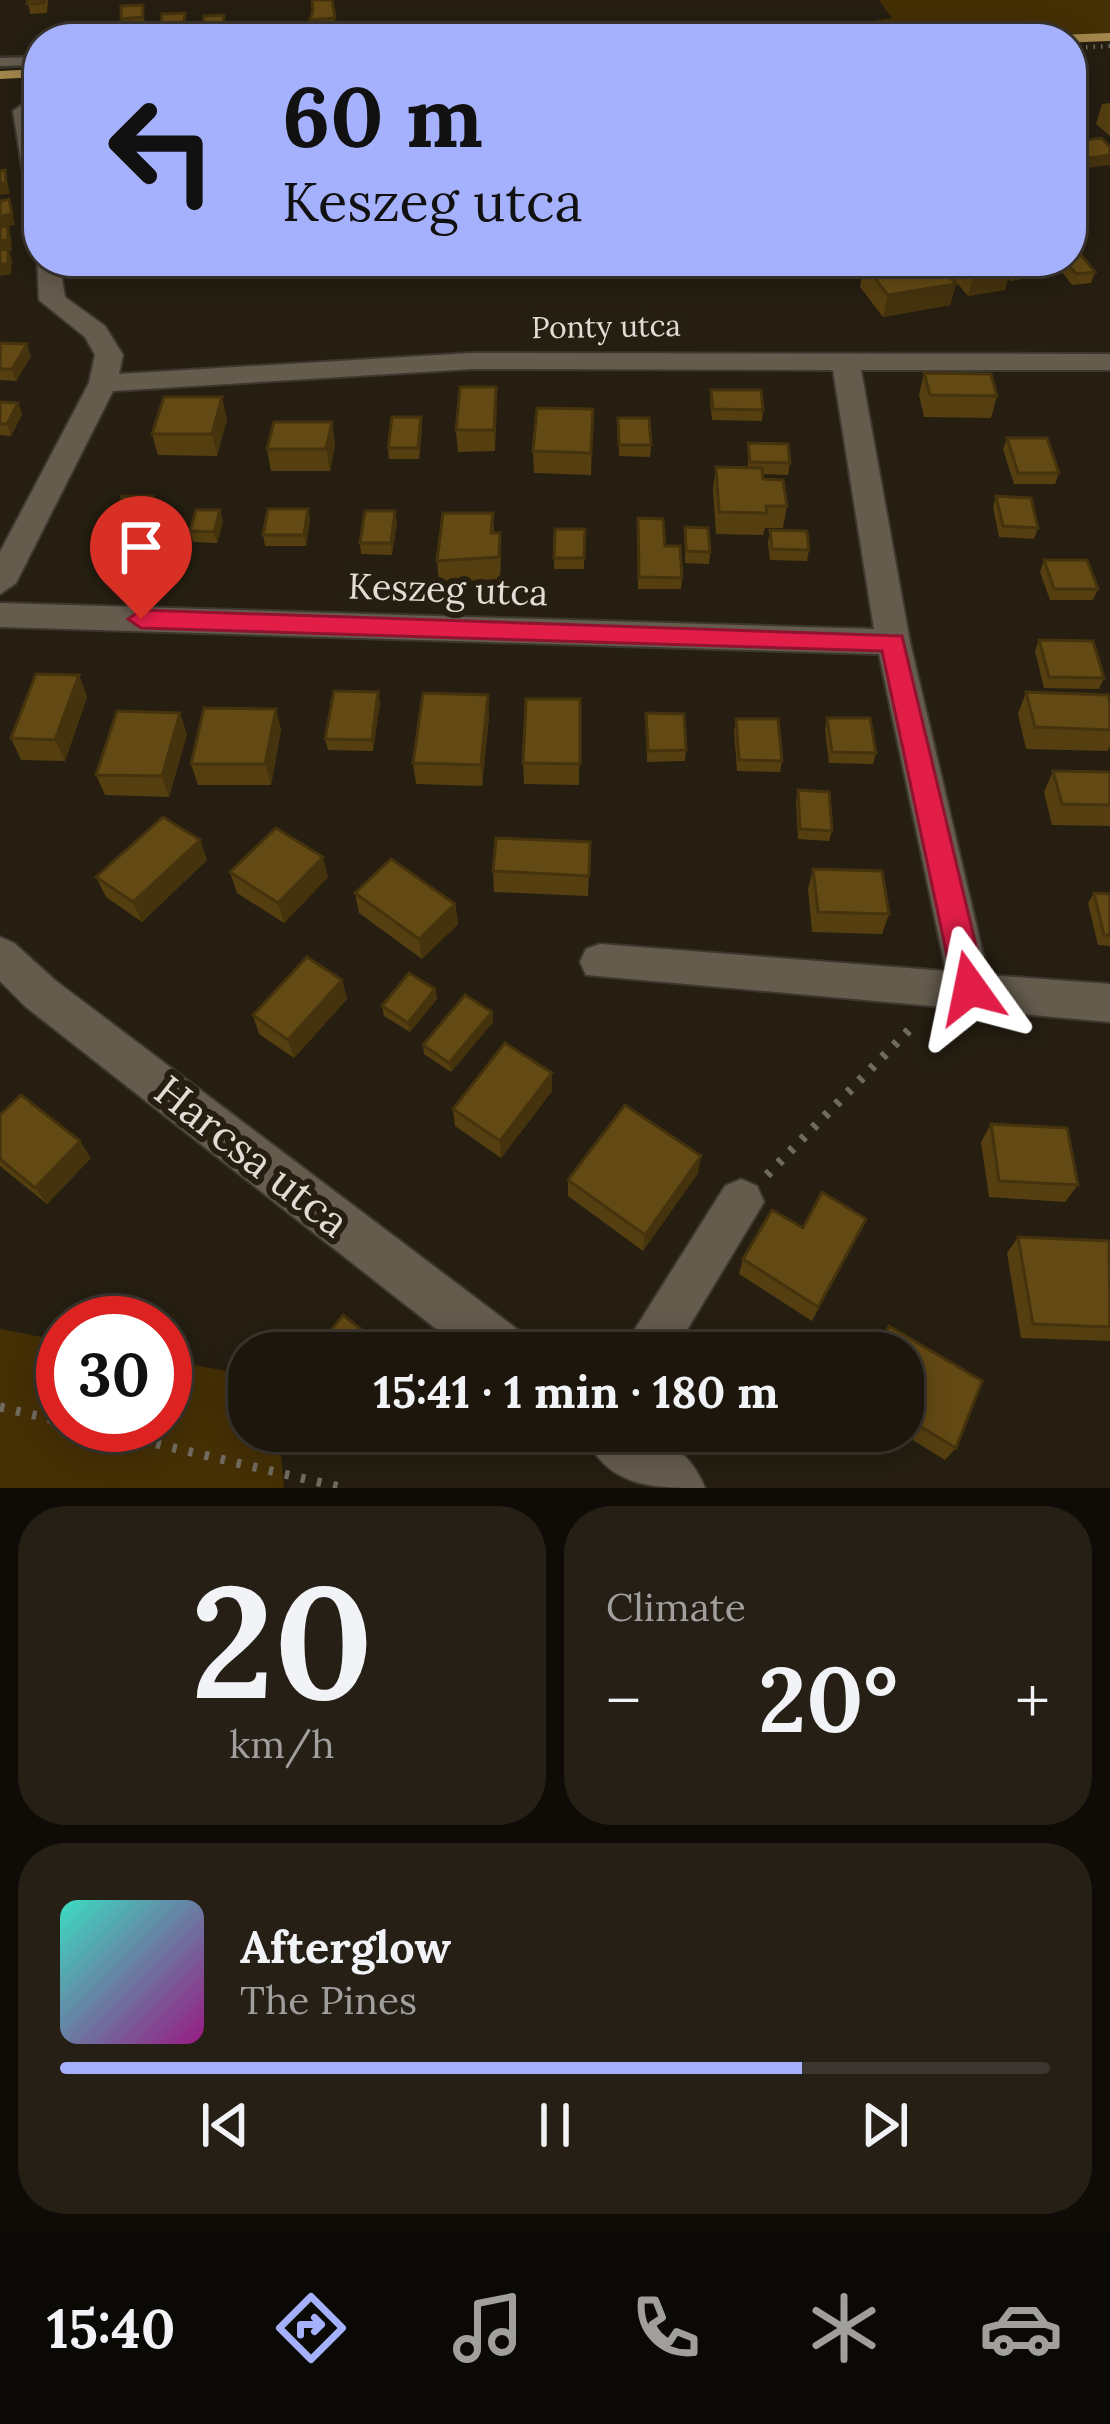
<!DOCTYPE html>
<meta charset="utf-8">
<style>
body{margin:0;font-family:Lora,serif;background:#251f16;color:#f1f3f6;height:100vh;display:flex;flex-direction:column;font-size:45px;white-space:nowrap}
*{box-sizing:border-box;margin:0}
p{font-size:39px;color:#a09f9d}
.icon{flex:none;width:66px;height:66px;fill:none;stroke:currentColor;stroke-width:2;stroke-linecap:round;stroke-linejoin:round}
.map{position:relative;height:1488px;overflow:hidden}
.sheet{display:flex;flex-direction:column;gap:18px;padding:18px;background:#0f0c07;flex:1}
.sheet>*{flex:none}
.guide{position:absolute;left:24px;top:24px;width:1062px;height:252px;border-radius:48px;box-shadow:0 6px 30px #0003,0 0 0 3px #3a352e;background:#a5b1fc;color:#111;overflow:hidden}
.speed{position:absolute;left:36px;top:1296px;display:flex;gap:24px;font-size:60px;font-weight:700;text-align:center}
.speed>*{display:grid;place-content:center;width:156px;height:156px;border-radius:50%;background:#1c160d;box-shadow:0 6px 30px #0003,0 0 0 3px #3a352e;line-height:1}
.speed .limit{border:18px solid #d22;background:#fff;color:#111}
.pin{position:absolute;display:grid;place-items:center;width:102px;height:102px;color:#fff;margin:-123px -51px;border-radius:50% 50% 50% 0;rotate:-45deg;box-shadow:0 0 12px #0007}
.pin .icon{rotate:45deg}
.me{position:absolute;width:132px;margin:-66px;rotate:348deg;stroke-linejoin:round;filter:drop-shadow(0 0 9px #0008)}
.turn{display:flex;align-items:center;gap:42px;height:252px;padding:0 60px;font-size:54px}
.turn .icon{width:156px;height:156px;stroke-width:2.5}
.turn b{display:block;font-size:84px;line-height:102px}
.big{font-size:90px;font-weight:800;line-height:1.1}
.sheet .widget{flex:1;display:flex;flex-direction:column;justify-content:center;gap:18px;min-width:0;padding:0 42px;border-radius:48px;background:#251f16}
.sheet .dial{align-items:center;gap:0}
.dial b{font-size:156px;line-height:1}
.song{display:flex;align-items:center;gap:36px}
.cover{width:144px;height:144px;border-radius:18px;background:linear-gradient(135deg,hsl(170 70% 55%),hsl(310 70% 35%))}
.played{height:12px;border-radius:6px;background:linear-gradient(90deg,#a5b1fc 75%,#3a352e 75%)}
.keys{display:flex;justify-content:space-around;direction:ltr}
.heat{display:flex;justify-content:space-between;align-items:center;font-size:66px;direction:ltr}
.sheet .tiles{flex:1;display:grid;gap:18px;grid-template-columns:1fr 1fr}
.widget:last-child{grid-column:span 2}
.trip{position:absolute;left:228px;top:1332px;width:696px;height:120px;border-radius:48px;background:#1c160d;box-shadow:0 6px 30px #0003,0 0 0 3px #3a352e;font-weight:800;line-height:120px;text-align:center}
.menu{display:flex;height:192px;justify-content:space-around;align-items:center;background:#0b0905;color:#a09f9d}
.menu .icon{width:84px;height:84px}
.menu .current{color:#a5b1fc}
.menu b{font-size:54px;color:#f1f3f6}
.map>svg:first-child{display:block}
.green{fill:#453005}
.lines{fill:none;stroke-linecap:round;stroke-linejoin:round}
.stream{stroke:#a3874c;stroke-width:8}
.service-casing{stroke:#3c372f;stroke-width:5}
.minor-casing{stroke:#3c372f;stroke-width:4}
.path-far1{stroke:#706a5f;stroke-width:4.5;stroke-dasharray:1.5 6;stroke-linecap:butt}
.path{stroke:#706a5f;stroke-width:9;stroke-dasharray:4.5 12;stroke-linecap:butt}
.service{fill:#655c4e;fill-rule:evenodd}
.minor{fill:#655c4e;fill-rule:evenodd}
.wall{fill:#553f11}
.shaded-wall{fill:#45330e}
.building{fill:#634914;stroke:#45330e;stroke-width:3}
.route{fill:#e11d48;stroke:#92132f;stroke-width:3}
.labels{text-anchor:middle;dominant-baseline:central;stroke-width:12;stroke-linejoin:round;paint-order:stroke}
.far-street-label{font-size:30px;fill:#e1dcd4;stroke:#251e11}
.street-label{font-size:36px;fill:#e1dcd4;stroke:#251e11}
.near-street-label{font-size:42px;fill:#e1dcd4;stroke:#251e11}
</style>
<div class="map">
<svg width="1110" height="1488" viewBox="0 0 1110 1488">
<rect width="100%" height="100%" fill="#251e11"/>
<g class="green">
<path d="M879,0H1110V38L859,39L855,24L892,18Z"/>
<path d="M0,1329L63,1341V1425H165V1360L249,1375V1431H279L284,1488H0Z"/>
</g>
<g class="lines">
<g class="stream">
<path d="M1059,39L1110,37"/>
<path d="M0,75L39,73"/>
</g>
<defs>
<path id="service" d="M39,57V65L0,66V58Z"/>
<g id="minor">
<path d="M39,93V205L27,198L13,111Z"/>
<path d="M37,256L39,261H59L65,297L105,326L123,355L119,374L472,353L1110,354V370H861L910,642L988,975L1110,984V1022L586,975L580,962L586,949L600,944L946,971L879,654L0,627V603L874,629L833,370L472,369L113,391L16,583L0,594V552L89,383L95,355L85,337L39,300Z"/>
<path d="M0,937L14,943L56,981L525,1335L532,1353H467L26,1007L0,981Z"/>
<path d="M741,1179L757,1186L764,1202L673,1353H620L725,1186Z"/>
<path d="M582,1431C635,1431 682,1431 705,1488C651,1488 607,1488 582,1431Z"/>
</g>
</defs>
<use href="#service" class="service-casing"/>
<use href="#minor" class="minor-casing"/>
<path class="path-far1" d="M1071,48L1110,46"/>
<g class="path">
<path d="M767,1175L912,1027"/>
<path d="M0,1407L63,1422"/>
<path d="M76,1425L344,1488"/>
</g>
<use href="#service" class="service"/>
<use href="#minor" class="minor"/>
</g>
<g class="wall">
<path d="M28,0H48L47,13L30,14Z"/>
<path d="M332,0L336,28L311,29L310,20L313,11Z"/>
<path d="M143,5L145,27L123,29L121,19Z"/>
<path d="M185,13L186,32L163,34L161,24Z"/>
<path d="M224,15L225,35L205,36L203,26Z"/>
<path d="M1110,103V136L1096,124L1102,104Z"/>
<path d="M1101,138L1086,168L1071,154L1073,142Z"/>
<path d="M413,261H462V270L422,277Z"/>
<path d="M942,261H1032L1037,266L1033,277L1011,281L1008,278L1005,290L968,296L941,264Z"/>
<path d="M1061,261H1071L1095,272L1091,283L1072,285L1059,268Z"/>
<path d="M864,265L956,284L950,305L883,317L860,287Z"/>
<path d="M0,343L31,356L16,381L0,380Z"/>
<path d="M924,373L997,396L991,418L924,417L919,395Z"/>
<path d="M496,387L495,451L458,452L456,430Z"/>
<path d="M711,390L763,410L762,421L712,420L710,401Z"/>
<path d="M0,402L18,403L22,414L11,436L0,435Z"/>
<path d="M593,409L591,475L534,473L533,451Z"/>
<path d="M421,417L422,428L419,459H389L388,448Z"/>
<path d="M618,418L651,445L650,457L619,456Z"/>
<path d="M227,419L217,456L158,455L152,434Z"/>
<path d="M332,422L335,444L330,471H271L267,449Z"/>
<path d="M1007,438L1059,473L1055,484H1014L1003,449Z"/>
<path d="M748,443L790,463L788,475L762,474L763,479L787,506L783,528H765L763,535L716,534L713,489L716,467L748,468Z"/>
<path d="M996,496L1038,528L1034,539L999,537L993,507Z"/>
<path d="M156,507L147,541H115L111,530Z"/>
<path d="M308,509L310,520L306,546H265L263,535Z"/>
<path d="M220,510L223,522L217,543L193,542L190,531Z"/>
<path d="M493,513L494,533L501,555L500,579L439,583L437,561Z"/>
<path d="M397,522L392,555L361,554L360,543Z"/>
<path d="M685,527L710,552L709,564L685,563Z"/>
<path d="M555,529H585L584,569H554Z"/>
<path d="M637,530L665,546L682,578L681,589H638Z"/>
<path d="M770,530L809,550L807,561L770,560L768,542Z"/>
<path d="M1044,560L1098,589L1093,600H1050L1040,572Z"/>
<path d="M1039,640L1104,678L1099,689L1044,688L1035,651Z"/>
<path d="M79,675L87,697L65,761L21,760L11,738Z"/>
<path d="M378,692L380,703L373,751L328,750L325,739Z"/>
<path d="M1026,692L1110,703V746L1108,751L1026,749L1018,714Z"/>
<path d="M580,699L579,785L524,784L523,763Z"/>
<path d="M276,709L281,730L271,785H198L191,764Z"/>
<path d="M646,713L686,750L685,761L647,762Z"/>
<path d="M489,717L482,786L416,784L413,763Z"/>
<path d="M827,718L876,753L873,764L829,763L825,729Z"/>
<path d="M736,719L782,761L780,772L737,771L734,730Z"/>
<path d="M187,734L169,797L105,795L96,775Z"/>
<path d="M1053,771L1110,772V826L1052,825L1044,792Z"/>
<path d="M798,790L832,831L829,841L798,839L796,801Z"/>
<path d="M200,840L207,860L142,922L106,897L96,877Z"/>
<path d="M590,842L588,896L494,892L493,871Z"/>
<path d="M813,869L889,914L882,934L812,932L808,889Z"/>
<path d="M230,872L328,877L284,923L237,893Z"/>
<path d="M355,893L455,904L458,924L422,959L359,913Z"/>
<path d="M1094,893L1110,894V946L1098,945L1088,903Z"/>
<path d="M342,980L347,999L294,1058L259,1034L253,1015Z"/>
<path d="M435,989L437,999L410,1032L384,1016L382,1006Z"/>
<path d="M492,1012L493,1022L451,1072L424,1054L423,1045Z"/>
<path d="M552,1091L501,1158L455,1126L453,1109Z"/>
<path d="M0,1115L91,1158L47,1204L0,1166Z"/>
<path d="M991,1124L1078,1185L1065,1202L989,1197L981,1142Z"/>
<path d="M698,1173L643,1251L568,1196V1180Z"/>
<path d="M866,1219L812,1321L739,1274L743,1259L803,1228Z"/>
<path d="M1018,1237L1110,1246V1341L1021,1338L1007,1253Z"/>
<path d="M889,1326L956,1448L945,1460L898,1431H903V1353H874Z"/>
<path d="M371,1431H406L393,1449Z"/>
</g>
<g class="shaded-wall">
<path d="M1110,155V165L1086,168L1089,158Z"/>
<path d="M5,170L10,194L0,195V184Z"/>
<path d="M9,199L15,225L8,226L11,237L12,251H9L12,260L11,274L0,276V216Z"/>
<path d="M286,261H324L325,267L288,273Z"/>
<path d="M421,261H462V270L422,277Z"/>
<path d="M663,261H688L663,265Z"/>
<path d="M1037,266L1033,277L1011,281L1014,270Z"/>
<path d="M1011,269L1005,290L968,296L974,275Z"/>
<path d="M956,284L950,305L883,317L888,295Z"/>
<path d="M27,344L31,356L16,381L12,369Z"/>
<path d="M496,387L497,408L495,451L494,430Z"/>
<path d="M222,397L227,419L217,456L212,434Z"/>
<path d="M18,403L22,414L11,436L7,424Z"/>
<path d="M332,422L335,444L330,471L326,449Z"/>
<path d="M153,496L156,507L147,541L144,530Z"/>
<path d="M308,509L310,520L306,546L304,535Z"/>
<path d="M220,510L223,522L217,543L214,532Z"/>
<path d="M395,511L397,522L392,555L391,543Z"/>
<path d="M79,675L87,697L65,761L55,740Z"/>
<path d="M378,692L380,703L373,751L372,740Z"/>
<path d="M488,695L489,717L482,786L481,765Z"/>
<path d="M276,709L281,730L271,785L265,764Z"/>
<path d="M180,713L187,734L169,797L162,776Z"/>
<path d="M200,840L207,860L142,922L133,902Z"/>
<path d="M323,857L328,877L284,923L278,903Z"/>
<path d="M455,904L458,924L422,959L419,939Z"/>
<path d="M342,980L347,999L294,1058L288,1040Z"/>
<path d="M435,989L437,999L410,1032L408,1023Z"/>
<path d="M492,1012L493,1022L451,1072L449,1063Z"/>
<path d="M552,1073V1091L501,1158L500,1141Z"/>
<path d="M80,1141L91,1158L47,1204L35,1188Z"/>
<path d="M701,1156L698,1173L643,1251L645,1235Z"/>
<path d="M393,1431H406L393,1449L389,1437Z"/>
</g>
<g class="building">
<path d="M28,0H45L44,3L27,4Z"/>
<path d="M312,0H332L335,18L310,20L313,11Z"/>
<path d="M143,5V17L121,19V6Z"/>
<path d="M185,13L184,23L161,24L162,14Z"/>
<path d="M224,15L223,25L203,26L204,16Z"/>
<path d="M1101,138L1110,147V155L1089,158L1073,142Z"/>
<path d="M5,170L6,183L0,184V171Z"/>
<path d="M9,199L12,214L0,216V201Z"/>
<path d="M8,226V240L0,241V227Z"/>
<path d="M8,249V264H0V250Z"/>
<path d="M1081,255L1095,272L1076,274L1065,261H1071V256Z"/>
<path d="M892,261H936L956,284L888,295L864,265Z"/>
<path d="M962,261H1003L1011,269L974,275Z"/>
<path d="M1006,261H1032L1037,266L1014,270Z"/>
<path d="M0,343L27,344L12,369H0Z"/>
<path d="M924,373L991,374L997,396L930,395Z"/>
<path d="M460,387H496L494,430H456Z"/>
<path d="M711,390H761L763,410L713,409Z"/>
<path d="M164,397H222L212,434H152Z"/>
<path d="M0,402L18,403L7,424H0Z"/>
<path d="M537,408L593,409L591,453L533,451Z"/>
<path d="M392,417H421L418,448H388Z"/>
<path d="M618,418H649L651,445H619Z"/>
<path d="M274,422H332L326,449H267Z"/>
<path d="M1007,438H1047L1059,473H1018Z"/>
<path d="M748,443L788,444L790,463L750,462Z"/>
<path d="M716,467L762,468L763,479L783,480L787,506H766L767,513L719,512Z"/>
<path d="M122,496H153L144,530H111Z"/>
<path d="M996,496L1031,498L1038,528L1003,526Z"/>
<path d="M268,509H308L304,535H263Z"/>
<path d="M196,510H220L214,532L190,531Z"/>
<path d="M365,511H395L391,543H360Z"/>
<path d="M443,513H493L491,533H500L499,557L437,561Z"/>
<path d="M638,518L663,519L665,546H680L682,578L639,577Z"/>
<path d="M685,527L708,528L710,552L686,551Z"/>
<path d="M555,529H585L584,558H554Z"/>
<path d="M770,530L807,531L809,550L772,549Z"/>
<path d="M1044,560H1087L1098,589H1054Z"/>
<path d="M1039,640L1093,641L1104,678L1049,677Z"/>
<path d="M36,674L79,675L55,740L11,738Z"/>
<path d="M334,691L378,692L372,740L325,739Z"/>
<path d="M1026,692L1108,695L1110,703V730L1035,727Z"/>
<path d="M423,693L488,695L481,765L413,763Z"/>
<path d="M526,699H580V764L523,763Z"/>
<path d="M204,708L276,709L265,764H191Z"/>
<path d="M117,711L180,713L162,776L96,775Z"/>
<path d="M646,713L684,714L686,750L648,751Z"/>
<path d="M827,718H870L876,753L832,752Z"/>
<path d="M736,719H778L782,761L739,760Z"/>
<path d="M1053,771L1110,772V805L1062,804Z"/>
<path d="M798,790L829,792L832,831L800,829Z"/>
<path d="M163,817L200,840L133,902L96,877Z"/>
<path d="M276,828L323,857L278,903L230,872Z"/>
<path d="M496,838L590,842L589,876L493,871Z"/>
<path d="M391,859L455,904L419,939L355,893Z"/>
<path d="M813,869L882,871L889,914L818,912Z"/>
<path d="M1094,893L1110,894V935H1104Z"/>
<path d="M307,957L342,980L288,1040L253,1015Z"/>
<path d="M409,973L435,989L408,1023L382,1006Z"/>
<path d="M465,995L492,1012L449,1063L423,1045Z"/>
<path d="M505,1043L552,1073L500,1141L453,1109Z"/>
<path d="M21,1095L80,1141L35,1188L0,1159V1115Z"/>
<path d="M625,1105L701,1156L645,1235L568,1180Z"/>
<path d="M991,1124L1067,1128L1078,1185L999,1181Z"/>
<path d="M822,1192L866,1219L818,1307L743,1259L772,1210L803,1228Z"/>
<path d="M1018,1237L1109,1241L1110,1327L1033,1324Z"/>
<path d="M343,1315L391,1353H313Z"/>
<path d="M889,1326L982,1381L956,1448L903,1416V1353H876Z"/>
</g>
<path class="route" d="M141,610L902,636L986,988L981,997L970,1001L959,997L954,988L882,651L141,628L128,619Z"/>
<g class="labels">
<g class="far-street-label">
<text transform="translate(606 326) rotate(-1)">Ponty utca</text>
</g>
<g class="street-label">
<text transform="translate(448 589) rotate(2)">Keszeg utca</text>
</g>
<g class="near-street-label">
<text transform="translate(252 1156) rotate(38)">Harcsa utca</text>
</g>
</g>
</svg>
<div class="speed"><div class="limit">30</div></div>
<div class="pin" style="left:141px;top:619px;background:#d93025"><svg class="icon" aria-label="arrive" viewBox="0 0 24 24"><path d="M6 21V4h12l-3 4 3 4H6"/></svg></div>
<svg class="me" style="left:970px;top:988px" viewBox="-20 -20 40 40"><path d="M0-17L14 15 0 8-14 15z" fill="#e11d48" stroke="#fff" stroke-width="4"/></svg>
<div class="trip">15:41 · 1 min · 180 m</div>
<div class="guide">
<div class="turn"><svg class="icon" aria-label="left" viewBox="0 0 24 24"><path d="M17 20v-9H6M10 6l-5 5 5 5"/></svg><div><b>60 m</b>Keszeg utca</div></div>
</div>
</div>
<section class="sheet">
<div class="tiles">
<div class="widget dial"><b>20</b><p>km/h</p></div>
<div class="widget"><p>Climate</p>
<div class="heat"><a>−</a><b class="big">20°</b><a>+</a></div>
</div>
<div class="widget">
<div class="song"><i class="cover"></i><div><b>Afterglow</b><p>The Pines</p></div></div>
<div class="played"></div>
<div class="keys"><svg class="icon" aria-label="previous" viewBox="0 0 24 24"><path d="M18 5L8 12l10 7zM5 5v14"/></svg><svg class="icon" aria-label="pause" viewBox="0 0 24 24"><path d="M8 5v14M16 5v14"/></svg><svg class="icon" aria-label="next" viewBox="0 0 24 24"><path d="M6 5l10 7-10 7zM19 5v14"/></svg></div>
</div>
</div>
</section>
<nav class="menu">
<b>15:40</b>
<svg class="icon current" aria-label="directions" viewBox="0 0 24 24"><path d="M12 3l9 9-9 9-9-9zM9 14v-3h6M13 9l2 2-2 2"/></svg>
<svg class="icon" aria-label="music" viewBox="0 0 24 24"><path d="M9 18V5l10-2v13"/><circle cx="6" cy="18" r="3"/><circle cx="16" cy="16" r="3"/></svg>
<svg class="icon" aria-label="phone" viewBox="0 0 24 24"><path d="M5 4h4l2 5-3 2q2 4 5 5l2-3 5 2v4C11 20 4 13 5 4z"/></svg>
<svg class="icon" aria-label="climate" viewBox="0 0 24 24"><path d="M12 3v18M4 7l16 10M4 17L20 7"/></svg>
<svg class="icon" aria-label="car" viewBox="0 0 24 24"><path d="M5 17H2v-5l4-1 3-4h7l3 4 3 1v5h-3M9 17h6M6 11h13"/><circle cx="7" cy="17" r="2"/><circle cx="17" cy="17" r="2"/></svg>
</nav>
